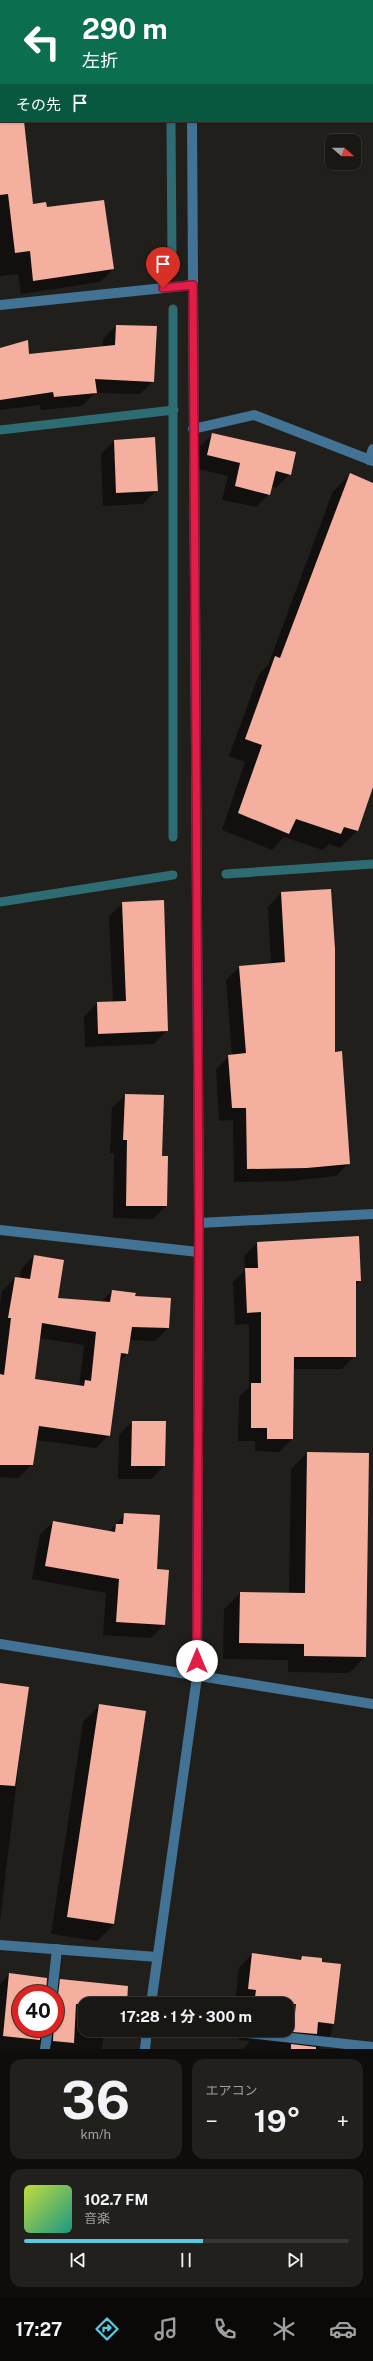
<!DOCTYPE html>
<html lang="ja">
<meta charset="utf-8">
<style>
body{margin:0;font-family:"Public Sans","Noto Sans JP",sans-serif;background:#22201d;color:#f1f3f6;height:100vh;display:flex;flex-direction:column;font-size:15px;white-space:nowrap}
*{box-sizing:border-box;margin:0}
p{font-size:13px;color:#9f9fa0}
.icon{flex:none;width:22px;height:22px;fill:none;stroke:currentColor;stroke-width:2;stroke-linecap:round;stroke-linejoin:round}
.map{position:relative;height:2049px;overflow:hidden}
.panel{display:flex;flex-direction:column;gap:10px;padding:10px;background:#0e0d0b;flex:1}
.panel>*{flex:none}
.hud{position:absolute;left:0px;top:0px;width:373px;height:122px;box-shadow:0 1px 3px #0004,0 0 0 1px #373634;background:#0b6e4f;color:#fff;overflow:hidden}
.needle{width:26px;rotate:110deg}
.buttons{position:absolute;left:325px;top:134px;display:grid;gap:8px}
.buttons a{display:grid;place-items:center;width:36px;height:36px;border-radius:8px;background:#191714;box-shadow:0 1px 3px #0004,0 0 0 1px #373634;font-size:20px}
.speed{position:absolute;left:12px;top:1985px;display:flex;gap:8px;font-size:20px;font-weight:700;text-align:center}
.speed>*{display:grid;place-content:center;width:52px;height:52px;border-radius:50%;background:#191714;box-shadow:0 1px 3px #0004,0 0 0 1px #373634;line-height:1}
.speed .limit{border:6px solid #d22;background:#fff;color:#111}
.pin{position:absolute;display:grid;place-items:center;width:34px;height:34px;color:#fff;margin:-41px -17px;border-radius:50% 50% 50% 0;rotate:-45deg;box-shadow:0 0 4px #0007}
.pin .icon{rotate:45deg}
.me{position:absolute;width:44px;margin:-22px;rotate:0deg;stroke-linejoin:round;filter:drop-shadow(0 0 3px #0008)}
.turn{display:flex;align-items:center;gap:14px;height:84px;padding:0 16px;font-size:18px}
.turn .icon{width:52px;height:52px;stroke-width:2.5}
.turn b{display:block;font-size:28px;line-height:34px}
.then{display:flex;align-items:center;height:38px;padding:0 16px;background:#0003;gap:8px;font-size:15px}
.big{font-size:30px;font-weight:700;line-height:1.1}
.panel .widget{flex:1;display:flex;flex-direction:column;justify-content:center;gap:6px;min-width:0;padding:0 14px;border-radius:12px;background:#22201d}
.panel .dial{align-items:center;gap:0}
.dial b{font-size:52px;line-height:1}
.song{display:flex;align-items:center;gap:12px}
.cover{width:48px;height:48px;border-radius:6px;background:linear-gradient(135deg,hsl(70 70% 55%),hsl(170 70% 35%))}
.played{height:4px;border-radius:2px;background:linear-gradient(90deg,#55cae0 55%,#373634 55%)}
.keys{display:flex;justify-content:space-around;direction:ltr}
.heat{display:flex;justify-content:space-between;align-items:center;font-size:22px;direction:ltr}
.panel .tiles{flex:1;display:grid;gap:10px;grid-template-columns:1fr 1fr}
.widget:last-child{grid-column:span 2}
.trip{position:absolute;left:78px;top:1997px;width:216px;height:40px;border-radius:12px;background:#191714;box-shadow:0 1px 3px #0004,0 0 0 1px #373634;font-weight:700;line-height:40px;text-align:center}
.tabs{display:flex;height:64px;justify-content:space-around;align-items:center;background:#0a0908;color:#9f9fa0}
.tabs .icon{width:28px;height:28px}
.tabs .current{color:#55cae0}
.tabs b{font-size:18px;color:#f1f3f6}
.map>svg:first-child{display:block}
.shadow{fill:#0007;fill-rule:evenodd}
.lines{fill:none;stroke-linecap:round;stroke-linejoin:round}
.stream{stroke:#2e6c73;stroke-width:9}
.building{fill:#f4af9e;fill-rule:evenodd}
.service{stroke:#427294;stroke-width:10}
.minor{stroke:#427294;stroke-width:10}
.tertiary{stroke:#427294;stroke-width:10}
.route-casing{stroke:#92132f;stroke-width:10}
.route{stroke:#e11d48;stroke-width:7}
</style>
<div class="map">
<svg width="373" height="2049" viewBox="0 0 373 2049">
<rect width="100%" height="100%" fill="#211f1b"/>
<g class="shadow">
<path d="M238,0H361L363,1H237Z"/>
<rect x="372" y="5" width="1" height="82"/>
<path d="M0,108L1,121H23L32,205L46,208L113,269L100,282L21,294L18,274L0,276Z"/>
<path d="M116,326L153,381L140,394L95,393L82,406L41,410L40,405L0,410V349L28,355L103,347V339Z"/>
<path d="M213,434L290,474L276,488L271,486L269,494L256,507L222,500L228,476L194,468L199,447Z"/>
<path d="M154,438L157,490L143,504L103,506L101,454L114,441Z"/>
<path d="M350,475L373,484V784L357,831L340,848L329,844L323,850L284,837L272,850L222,830L245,762L229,756L259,674L268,665L333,491Z"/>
<path d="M281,893L334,1053L349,1163L336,1176L293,1181L234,1182L233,1120L219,1121L216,1069L229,1056L232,1055L226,980L239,967L271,964L268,907Z"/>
<path d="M123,903L167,1030L154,1044L85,1047L84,1017L97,1003H113L109,916Z"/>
<path d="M125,1095L161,1157L166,1206L153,1219L113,1218L114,1153H110L112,1108Z"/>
<path d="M257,1243L360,1281L355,1286V1356L342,1369H293L292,1439L279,1452L255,1451V1441H238L239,1397L249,1387V1324L235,1325L233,1282L245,1270L244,1256Z"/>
<path d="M34,1256L57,1298L101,1302L112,1291L134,1297L170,1299L168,1328L155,1341L129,1340L127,1354L119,1362L109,1435L96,1448L36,1440L32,1464L19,1478L0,1477V1304L2,1291L15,1278H20L21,1269ZM39,1338L84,1345L79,1387L33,1380Z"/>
<path d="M132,1422L164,1466L151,1479H118L119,1435Z"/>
<path d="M307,1453L365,1657L349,1673L288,1672V1660L223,1659L224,1609L240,1593L289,1594L291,1469Z"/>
<path d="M125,1514L156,1570L164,1625L151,1638L103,1635L106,1593L32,1579L40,1535L53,1522L109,1532Z"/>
<path d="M0,1684L28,1688L0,1921Z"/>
<path d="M100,1705L145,1712L114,1924L97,1941L51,1934L83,1722Z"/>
<path d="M252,1954L340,1965L331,2035L318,2048L323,2049H243L250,2041L239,2040L240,2030H287V2004H243L235,2002L239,1968Z"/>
<path d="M9,1974L45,1994H21V2028H55V1994H47L61,1981L106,2004H85V2030H104L102,2049H0V1984Z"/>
</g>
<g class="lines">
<g class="stream">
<path d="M169,0V1"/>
<path d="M171,121L172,259"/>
<path d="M0,430L174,410"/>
<path d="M173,837V309"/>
<path d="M226,874L373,864"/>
<path d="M0,902L173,875"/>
</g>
</g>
<g class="building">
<path d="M0,121H24L33,204L46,202L47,207L104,200L114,269L33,281L30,251L15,253L8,194L0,195Z"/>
<path d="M116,325L157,326L154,382L95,379L97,393L54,397L53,392L0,400V348L28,340L29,354L115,345Z"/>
<path d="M212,433L296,452L291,475L276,471L270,495L235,486L240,463L207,455Z"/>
<path d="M155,437L158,491L116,493L114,440Z"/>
<path d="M350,473L373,483V787L358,831L344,827L341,834L296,819L289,834L238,813L262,745L245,739L275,656L280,658Z"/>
<path d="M331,889L335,949V1052L342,1051L350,1164L307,1168L247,1169L246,1108H232L228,1055L246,1053L239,966L285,962L281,892Z"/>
<path d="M164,900L168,1031L98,1034L97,1002L126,1001L122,902Z"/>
<path d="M125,1094L164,1095L162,1156H168L167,1206H126L127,1140H123Z"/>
<path d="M359,1236L361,1281H356V1357H294L293,1439H267V1428H251V1383H261V1312L247,1313L245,1268H258L257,1242Z"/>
<path d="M34,1255L64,1260L58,1298L110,1302L112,1290L136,1293L135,1296L171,1298L169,1328L132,1327L128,1354L121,1353L110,1436L39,1426L33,1465H0V1374L4,1375L11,1318H8L15,1277L30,1279ZM42,1323L96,1332L91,1381L85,1380L84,1386L35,1379Z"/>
<path d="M132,1421H166L165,1466H131Z"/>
<path d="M307,1452L369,1453L366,1657L304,1656V1644L239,1643L240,1592L305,1593Z"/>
<path d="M124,1513L160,1515L157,1569L169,1570L165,1625L116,1622L119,1579L45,1566L53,1521L115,1532L116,1524H123Z"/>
<path d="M0,1683L29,1687L15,1786L0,1785Z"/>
<path d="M99,1704L146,1711L114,1924L67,1917Z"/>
<path d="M252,1953L301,1960L302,1956L322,1958V1962L341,1964L334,2024L318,2022L317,2034L293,2032L296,2004H254L256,1990L248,1989Z"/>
<path d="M9,1973L47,1978L46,1994H21V2028H41L40,2040L3,2036Z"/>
<path d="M60,1979L128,1986L127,2004H76L74,2043L53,2041L55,2000L58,1995Z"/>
<path d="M291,2044L316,2047V2049H291Z"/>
</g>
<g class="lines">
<g class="service">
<path d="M52,1994L57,1949"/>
<path d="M45,2049L48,2028"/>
</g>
<g class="minor">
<path d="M0,72H1"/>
<path d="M0,305L193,285"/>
<path d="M193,429L254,415L373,461"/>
<path d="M369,460L373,449"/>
<path d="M199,1223L373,1214"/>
<path d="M0,1230L198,1252"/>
<path d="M0,1945L157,1957"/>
<path d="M220,2030L373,2047"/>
</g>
<g class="tertiary">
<path d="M192,1V0"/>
<path d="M0,1644L373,1704"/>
<path d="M151,2004L197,1677L199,1223L192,121"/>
<path d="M145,2049L147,2030"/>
</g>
</g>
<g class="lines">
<defs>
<path id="route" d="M163,288L193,285L199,1223L197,1661"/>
</defs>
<use href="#route" class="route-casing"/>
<use href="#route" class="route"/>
</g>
</svg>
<div class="buttons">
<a><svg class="needle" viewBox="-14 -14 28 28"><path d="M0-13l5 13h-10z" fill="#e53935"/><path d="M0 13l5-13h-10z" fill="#9f9fa0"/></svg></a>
</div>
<div class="speed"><div class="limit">40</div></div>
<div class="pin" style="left:163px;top:288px;background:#d93025"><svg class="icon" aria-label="arrive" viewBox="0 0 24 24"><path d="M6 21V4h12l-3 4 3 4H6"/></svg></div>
<svg class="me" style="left:197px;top:1661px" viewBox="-20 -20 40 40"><circle r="19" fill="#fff"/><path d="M0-13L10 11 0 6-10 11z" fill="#e11d48"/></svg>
<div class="trip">17:28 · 1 分 · 300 m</div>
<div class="hud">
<div class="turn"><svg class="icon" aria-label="left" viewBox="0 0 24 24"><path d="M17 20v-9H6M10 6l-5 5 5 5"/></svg><div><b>290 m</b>左折</div></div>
<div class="then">その先<svg class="icon" aria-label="arrive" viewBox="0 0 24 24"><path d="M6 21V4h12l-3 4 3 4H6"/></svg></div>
</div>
</div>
<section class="panel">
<div class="tiles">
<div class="widget dial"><b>36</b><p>km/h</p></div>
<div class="widget"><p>エアコン</p>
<div class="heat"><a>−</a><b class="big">19°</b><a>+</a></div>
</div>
<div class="widget">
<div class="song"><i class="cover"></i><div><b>102.7 FM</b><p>音楽</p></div></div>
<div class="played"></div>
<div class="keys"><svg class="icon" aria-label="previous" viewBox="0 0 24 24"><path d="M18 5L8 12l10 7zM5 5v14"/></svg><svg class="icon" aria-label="pause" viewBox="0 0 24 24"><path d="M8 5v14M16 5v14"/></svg><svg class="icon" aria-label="next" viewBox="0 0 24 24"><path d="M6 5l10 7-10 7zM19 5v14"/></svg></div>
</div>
</div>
</section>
<nav class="tabs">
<b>17:27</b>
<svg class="icon current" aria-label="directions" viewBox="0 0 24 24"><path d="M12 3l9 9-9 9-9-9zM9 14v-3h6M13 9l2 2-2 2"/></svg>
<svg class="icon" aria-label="music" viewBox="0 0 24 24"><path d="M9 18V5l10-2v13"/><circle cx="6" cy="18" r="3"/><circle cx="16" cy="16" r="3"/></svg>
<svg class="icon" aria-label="phone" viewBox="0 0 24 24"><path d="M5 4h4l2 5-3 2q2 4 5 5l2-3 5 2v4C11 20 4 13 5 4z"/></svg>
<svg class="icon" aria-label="climate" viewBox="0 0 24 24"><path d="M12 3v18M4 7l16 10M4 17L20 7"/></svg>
<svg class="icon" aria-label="car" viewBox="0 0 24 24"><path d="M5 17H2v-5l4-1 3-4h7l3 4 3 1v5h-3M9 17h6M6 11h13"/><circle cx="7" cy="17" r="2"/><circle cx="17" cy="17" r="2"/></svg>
</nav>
